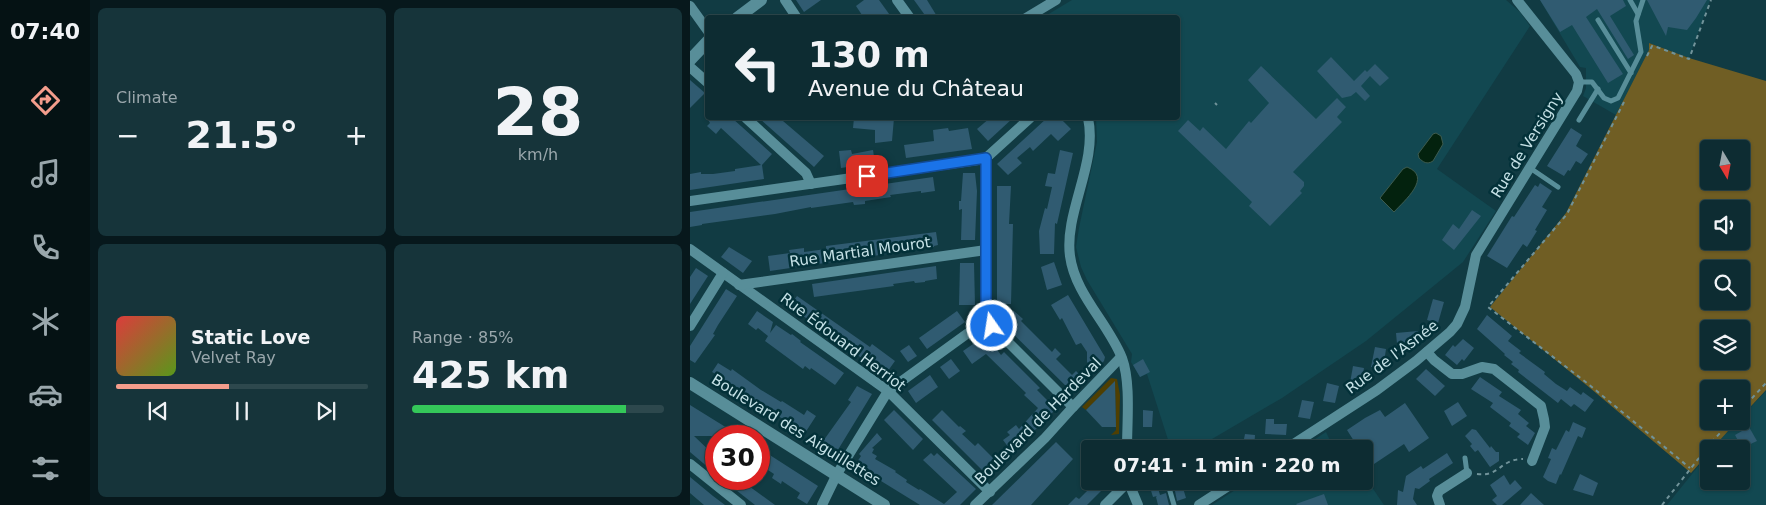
<!DOCTYPE html>
<meta charset="utf-8">
<style>
body{margin:0;font-family:"DejaVu Sans",sans-serif;background:#16343a;color:#f1f3f6;height:100vh;display:flex;flex-direction:column;font-size:19px;white-space:nowrap}
*{box-sizing:border-box;margin:0}
p{font-size:16px;color:#9aa7ac}
.icon{flex:none;width:28px;height:28px;fill:none;stroke:currentColor;stroke-width:2;stroke-linecap:round;stroke-linejoin:round}
.map{position:relative;flex:1;overflow:hidden}
.side{display:flex;flex-direction:column;gap:8px;padding:8px;background:#07181c;width:600px}
.side>*{flex:none}
.hud{position:absolute;left:15px;top:15px;width:475px;height:105px;border-radius:5px;box-shadow:0 1px 4px #0004,0 0 0 1px #2d484d;background:#0d2c32;color:#f1f3f6;overflow:hidden}
.needle{width:32px;rotate:170deg}
.fabs{position:absolute;left:1010px;top:140px;display:grid;gap:10px}
.fabs a{display:grid;place-items:center;width:50px;height:50px;border-radius:5px;background:#0d2c32;box-shadow:0 1px 4px #0004,0 0 0 1px #2d484d;font-size:25px}
.speed{position:absolute;left:15px;top:425px;display:flex;gap:10px;font-size:25px;font-weight:700;text-align:center}
.speed>*{display:grid;place-content:center;width:65px;height:65px;border-radius:50%;background:#0d2c32;box-shadow:0 1px 4px #0004,0 0 0 1px #2d484d;line-height:1}
.speed .limit{border:8px solid #d22;background:#fff;color:#111}
.pin{position:absolute;display:grid;place-items:center;width:42px;height:42px;color:#fff;margin:-21px;border-radius:10px;box-shadow:0 2px 8px #0006}
.me{position:absolute;width:55px;margin:-28px;rotate:347deg;stroke-linejoin:round;filter:drop-shadow(0 0 4px #0008)}
.turn{display:flex;align-items:center;gap:18px;height:105px;padding:0 20px;font-size:22px}
.turn .icon{width:65px;height:65px;stroke-width:2.5}
.turn b{display:block;font-size:35px;line-height:42px}
.big{font-size:38px;font-weight:600;line-height:1.1}
.side .card{flex:1;display:flex;flex-direction:column;justify-content:center;gap:8px;min-width:0;padding:0 18px;border-radius:8px;background:#16343a}
.side .dial{align-items:center;gap:0}
.dial b{font-size:65px;line-height:1}
.song{display:flex;align-items:center;gap:15px}
.cover{width:60px;height:60px;border-radius:8px;background:linear-gradient(135deg,hsl(0 70% 55%),hsl(90 70% 35%))}
.played{height:5px;border-radius:2px;background:linear-gradient(90deg,#f49d8c 45%,#2d484d 45%)}
.keys{display:flex;justify-content:space-around;direction:ltr}
.heat{display:flex;justify-content:space-between;align-items:center;font-size:28px;direction:ltr}
.charge{height:8px;border-radius:4px;background:linear-gradient(90deg,#34c759 85%,#2d484d 0)}
.side .tiles{flex:1;display:grid;gap:8px;grid-template-columns:repeat(2,1fr)}
.trip{position:absolute;left:391px;top:440px;width:292px;height:50px;border-radius:5px;background:#0d2c32;box-shadow:0 1px 4px #0004,0 0 0 1px #2d484d;font-weight:600;line-height:50px;text-align:center}
main{display:flex;flex:1;min-height:0}
.dock{display:flex;flex-direction:column;width:90px;justify-content:space-around;align-items:center;background:#051214;color:#9aa7ac}
.dock .icon{width:35px;height:35px}
.dock .current{color:#f49d8c}
.dock b{font-size:22px;color:#f1f3f6}
.map>svg:first-child{display:block}
.built{fill:#124851}
.green{fill:#4f3f02}
.forest{fill:#705e24;fill-rule:evenodd}
.water{fill:#03220e;stroke:#3d5b4f}
.building{fill:#305b71}
.lines{fill:none;stroke-linecap:round;stroke-linejoin:round}
.path{stroke:#71939a;stroke-width:2;stroke-dasharray:4 4;stroke-linecap:butt}
.lane{stroke:#588e99;stroke-width:5}
.street{stroke:#588e99;stroke-width:10}
.secondary{stroke:#588e99;stroke-width:12}
.route-casing{stroke:#114b97;stroke-width:12}
.route{stroke:#1a73e8;stroke-width:9}
.labels{text-anchor:middle;dominant-baseline:central;stroke-width:5;stroke-linejoin:round;paint-order:stroke}
.street-label{font-size:15px;fill:#c5e1e6;stroke:#033139}
</style>
<main>
<nav class="dock">
<b>07:40</b>
<svg class="icon current" aria-label="directions" viewBox="0 0 24 24"><path d="M12 3l9 9-9 9-9-9zM9 14v-3h6M13 9l2 2-2 2"/></svg>
<svg class="icon" aria-label="music" viewBox="0 0 24 24"><path d="M9 18V5l10-2v13"/><circle cx="6" cy="18" r="3"/><circle cx="16" cy="16" r="3"/></svg>
<svg class="icon" aria-label="phone" viewBox="0 0 24 24"><path d="M5 4h4l2 5-3 2q2 4 5 5l2-3 5 2v4C11 20 4 13 5 4z"/></svg>
<svg class="icon" aria-label="climate" viewBox="0 0 24 24"><path d="M12 3v18M4 7l16 10M4 17L20 7"/></svg>
<svg class="icon" aria-label="car" viewBox="0 0 24 24"><path d="M5 17H2v-5l4-1 3-4h7l3 4 3 1v5h-3M9 17h6M6 11h13"/><circle cx="7" cy="17" r="2"/><circle cx="17" cy="17" r="2"/></svg>
<svg class="icon" aria-label="filters" viewBox="0 0 24 24"><path d="M4 7h16M4 17h16"/><circle cx="9" cy="7" r="2"/><circle cx="15" cy="17" r="2"/></svg>
</nav>
<section class="side">
<div class="tiles">
<div class="card"><p>Climate</p>
<div class="heat"><a>−</a><b class="big">21.5°</b><a>+</a></div>
</div>
<div class="card dial"><b>28</b><p>km/h</p></div>
<div class="card">
<div class="song"><i class="cover"></i><div><b>Static Love</b><p>Velvet Ray</p></div></div>
<div class="played"></div>
<div class="keys"><svg class="icon" aria-label="previous" viewBox="0 0 24 24"><path d="M18 5L8 12l10 7zM5 5v14"/></svg><svg class="icon" aria-label="pause" viewBox="0 0 24 24"><path d="M8 5v14M16 5v14"/></svg><svg class="icon" aria-label="next" viewBox="0 0 24 24"><path d="M6 5l10 7-10 7zM19 5v14"/></svg></div>
</div>
<div class="card"><p>Range · 85%</p><b class="big">425 km</b><div class="charge"></div></div>
</div>
</section>
<div class="map">
<svg width="1076" height="505" viewBox="0 0 1076 505">
<rect width="100%" height="100%" fill="#113b43"/>
<g class="built">
<path d="M382,0H816L830,12L840,26L747,169L806,211L773,262L676,341L592,398L505,449H481L457,374L450,377L441,362L442,354L397,280L391,267L386,247L389,228L407,142L406,118H488V18H352Z"/>
<path d="M850,0H1020L999,58L959,43V50L926,115L893,96L896,88V68L890,67Z"/>
<path d="M1076,391V505H977L1019,453V481H1051V449H1022L1047,421H1051V417Z"/>
<path d="M636,432L644,449H610Z"/>
<path d="M675,477L694,505H522L559,481H675Z"/>
</g>
<path class="green" d="M421,378L427,379L430,395L429,434L421,435L426,430L425,388L422,385L396,410L392,407Z"/>
<path class="forest" d="M959,43L999,58L1076,81V390L1051,417V389H1019V421H1047L1022,449H1019V453L1001,473L900,388L800,307L876,213L959,50ZM1019,149H1051V181H1019ZM1019,209H1051V241H1019ZM1019,269H1051V301H1019ZM1019,329H1051V361H1019Z"/>
<g class="water">
<path d="M746,133L751,136L753,144L743,161C737,165 733,162 729,158L728,154L743,134Z"/>
<path d="M717,167C743,177 714,201 704,212L690,198L713,169Z"/>
</g>
<g class="building">
<path d="M106,0H131L114,12Z"/>
<path d="M174,0H189L202,18H174L166,6Z"/>
<path d="M224,0H237L248,18H237Z"/>
<path d="M850,0H933L936,6L920,16L944,55L938,59L907,9L896,17L933,74L918,83L882,25L870,32Z"/>
<path d="M957,0H1017L1006,18L997,30L978,27L976,36Z"/>
<path d="M641,57L664,81L675,70L677,72L685,64L699,78L690,86L680,76L671,86L680,96L675,101L666,92L661,96L652,98L627,71Z"/>
<path d="M571,66L626,119L647,98L656,107L647,117L652,122L603,172L614,182V186L610,191L612,193L580,226L559,206L562,202L488,131L498,120L510,131L513,127L536,149L559,121L561,123L579,103L558,80Z"/>
<path d="M0,80L15,93L0,108Z"/>
<path d="M17,118H42L82,154L72,165L74,179L0,190V174L11,172V174H23L45,171V169L71,165L31,128L26,134L17,126L20,123Z"/>
<path d="M69,118H95L93,121L134,156L124,167Z"/>
<path d="M164,118H204L202,141L185,143V130L163,128Z"/>
<path d="M300,118H323L298,141L287,129Z"/>
<path d="M357,118H370L381,129L368,141L361,134L343,151L340,147L327,158L332,163L318,175L307,164Z"/>
<path d="M258,128L259,131L278,128L282,149L216,158L214,145L244,141L243,130Z"/>
<path d="M881,128L892,135L886,146L898,154L891,164L886,161L880,171L878,170L874,176L857,166Z"/>
<path d="M161,150L162,154L183,150L185,163L151,168L149,151Z"/>
<path d="M370,150L383,153L367,224L365,223L364,254H350L349,231L355,208L357,209L362,187L355,186L358,173L365,174Z"/>
<path d="M273,173H285L287,191L285,240H271L272,209L269,210V201H271Z"/>
<path d="M243,177L245,191L231,193V191L200,195L201,197L175,201V204L164,205L163,202L121,208V207L85,214L12,224V225L0,227V212Z"/>
<path d="M850,183L862,191L852,207L857,210L845,230L847,231L837,247L833,244L817,268L797,256L822,216L824,217L845,185L848,187Z"/>
<path d="M307,186H321L319,224H323L321,304H307Z"/>
<path d="M782,210L791,216L764,250L752,240L763,224L769,229Z"/>
<path d="M246,232L248,245L244,246V247L80,271L78,256L100,253L99,250L114,248V252L136,249V246Z"/>
<path d="M39,247L62,261L53,273L31,257Z"/>
<path d="M364,262L372,285L357,290L351,267Z"/>
<path d="M270,263H284L285,305H269Z"/>
<path d="M246,266L247,279L235,281V282L225,283L224,281L203,284L204,286L124,297L122,284Z"/>
<path d="M6,268L18,276L0,304V277Z"/>
<path d="M36,289L47,296L28,325L23,334L25,335L5,363L0,360V346Z"/>
<path d="M378,295L415,357L414,361L405,370L397,362V352L391,343L386,345L372,318L370,320L361,305Z"/>
<path d="M107,296L180,347L182,344L205,361L195,375L105,310L107,308L101,304Z"/>
<path d="M743,299L754,302L748,323L737,320Z"/>
<path d="M67,311L83,322L80,333L86,325L101,335L102,334L111,341L110,342L154,373L145,385L121,368L120,370L115,366L113,369L75,341L78,336L68,328L66,330L58,324Z"/>
<path d="M267,311L275,322L237,349L229,338Z"/>
<path d="M324,311L333,319L331,321L362,352L365,348L371,354L366,359L382,375L386,371L392,377L389,380L392,383L383,393L312,323Z"/>
<path d="M797,315L822,336L818,341L831,351L829,353L855,372L854,374L866,384L877,391L880,387L891,395L893,392L904,400L895,412L884,404L881,407L871,399L868,403L828,372L829,370L821,364L823,362L814,355L815,354L787,329Z"/>
<path d="M728,331L729,342L707,344L706,333Z"/>
<path d="M296,335L311,355L314,352L350,388L347,390L366,409L342,433L330,441L333,445L327,450L323,444L319,448L313,440L320,435L317,432L326,425L329,429L348,408L334,395L336,393L296,354L282,364L273,351Z"/>
<path d="M773,339L784,348L774,361L772,359L767,365L755,355L763,345L765,347Z"/>
<path d="M219,345L227,356L218,362L210,351Z"/>
<path d="M685,347L696,349L693,369L681,367Z"/>
<path d="M261,359L270,371L259,379L250,367Z"/>
<path d="M453,359L460,372L450,377L443,365Z"/>
<path d="M28,363L41,371L42,369L71,390L91,402L92,401L114,415L117,410L126,416L115,433L30,379L31,377L22,372Z"/>
<path d="M663,366L674,368L671,386L660,383Z"/>
<path d="M736,369L755,386L745,396L726,379Z"/>
<path d="M240,375L248,387L226,403L218,391Z"/>
<path d="M790,377L812,392L809,396L831,410L828,414L839,423L836,426L845,433L838,445L827,437L830,434L819,426L821,423L800,407L803,403L781,389Z"/>
<path d="M425,381L426,427H412L396,410Z"/>
<path d="M637,383L649,386L645,403L633,401Z"/>
<path d="M167,386L182,394L146,453L131,444L161,402L158,400Z"/>
<path d="M612,400L624,402L620,419L608,417Z"/>
<path d="M768,402L777,416L762,426L754,411Z"/>
<path d="M715,403L739,438L719,452L714,444L681,466L675,457V449H669L657,430L675,418L690,410L695,417Z"/>
<path d="M0,405L50,436H4L26,457V474L0,452Z"/>
<path d="M204,410L233,439L223,450L194,420Z"/>
<path d="M252,410L269,427L270,426L276,431L272,434L285,446L288,443L304,459L301,462L307,468L299,477L242,420Z"/>
<path d="M453,410L463,411L462,427H453Z"/>
<path d="M576,419H584V424H597L596,435L575,434Z"/>
<path d="M883,422L896,428L892,438L888,436L871,475L870,474L866,484L858,481L853,477L861,459L858,458L862,448L866,450L876,430L879,432Z"/>
<path d="M1059,427L1067,441L1052,448L1045,435Z"/>
<path d="M782,429L786,430L800,448L801,446L806,452H809V461L800,467L788,450L785,452L780,446L782,444L775,436Z"/>
<path d="M187,433L192,439L182,448L184,449L182,453L187,456L185,459L206,471L205,472L217,480L216,482L229,490L230,489L254,504L267,492L233,460L241,453L244,456L247,453L286,489L270,505H230L165,465L171,456L169,454Z"/>
<path d="M555,434L565,435L564,449H552Z"/>
<path d="M455,440L473,441V449H455Z"/>
<path d="M366,442L383,459L341,505H302Z"/>
<path d="M69,448L128,486L117,504L107,498L110,493L92,481L91,484L82,478L84,474L69,464Z"/>
<path d="M757,453L763,463L739,479L740,481L729,489L725,488L723,499L727,505H707L708,490L713,492L716,476L731,466L733,469Z"/>
<path d="M890,474L908,483L903,496L883,490Z"/>
<path d="M814,475L820,485L825,480L832,488L812,505H807L802,500L807,496L800,485Z"/>
<path d="M0,477L23,496L35,505H14L0,493Z"/>
<path d="M32,479H52L57,483L56,484L85,505H65Z"/>
<path d="M403,481H421L397,505H378L386,497L389,499L399,489L397,487Z"/>
<path d="M458,481H466L470,495L476,493L479,505H468L466,497L467,496L463,497Z"/>
<path d="M483,481H510V486L493,488L496,498L487,501Z"/>
<path d="M841,493L854,505H830Z"/>
<path d="M634,494L638,505H607L606,504Z"/>
</g>
<g class="lines">
<g class="path">
<path d="M957,56L962,46H964L999,59L1021,0"/>
<path d="M934,102L877,214L798,307L897,383L1000,468"/>
<path d="M525,103L527,105"/>
<path d="M1051,410L1076,383"/>
<path d="M787,474C810,477 810,459 833,459"/>
<path d="M972,505L1020,444L1041,421"/>
</g>
<g class="lane">
<path d="M940,0L948,14"/>
<path d="M908,20L941,73"/>
<path d="M889,82H902L914,98L921,101L928,98L951,52L946,21L953,0"/>
<path d="M889,120L908,89"/>
<path d="M840,168L868,187"/>
<path d="M775,458L777,473"/>
<path d="M477,481L484,505"/>
</g>
<g class="street">
<path d="M95,0L107,18"/>
<path d="M207,0L220,18"/>
<path d="M0,6L18,31"/>
<path d="M336,18L366,0"/>
<path d="M0,67L18,83"/>
<path d="M56,118L116,173L121,184"/>
<path d="M398,118C408,163 374,212 380,256C385,294 418,323 432,358C441,383 437,421 437,449"/>
<path d="M0,201L288,160L296,158L340,118"/>
<path d="M0,249L198,391L300,492"/>
<path d="M49,285L296,250"/>
<path d="M296,320L383,407"/>
<path d="M0,326L33,273"/>
<path d="M737,352L744,360L762,374H772L792,367L804,369L851,406L854,419L855,427L842,461"/>
<path d="M596,449L687,390L726,361L760,332L767,324L775,307L786,255L887,91L889,82L886,74L827,0"/>
<path d="M0,464L51,505"/>
<path d="M438,481L448,505"/>
<path d="M132,505L147,474L198,391L296,320V158"/>
<path d="M285,505L355,438L383,407L431,357"/>
<path d="M415,505L438,482"/>
<path d="M509,505L546,481"/>
<path d="M750,505L747,496L749,491L777,473"/>
</g>
<g class="secondary">
<path d="M47,18L71,0"/>
<path d="M0,60L18,41"/>
<path d="M0,383L194,505"/>
</g>
</g>
<g class="lines">
<defs>
<path id="route" d="M177,176L296,158V320L302,326"/>
</defs>
<use href="#route" class="route-casing"/>
<use href="#route" class="route"/>
</g>
<g class="labels">
<g class="street-label">
<text transform="translate(837 145) rotate(-58)">Rue de Versigny</text>
<text transform="translate(170 252) rotate(-8)">Rue Martial Mourot</text>
<text transform="translate(153 342) rotate(37)">Rue Édouard Herriot</text>
<text transform="translate(702 357) rotate(-37)">Rue de l'Asnée</text>
<text transform="translate(348 421) rotate(-45)">Boulevard de Hardeval</text>
<text transform="translate(106 430) rotate(32)">Boulevard des Aiguillettes</text>
</g>
</g>
</svg>
<div class="fabs">
<a><svg class="needle" viewBox="-14 -14 28 28"><path d="M0-13l5 13h-10z" fill="#e53935"/><path d="M0 13l5-13h-10z" fill="#9aa7ac"/></svg></a>
<a><svg class="icon" aria-label="sound" viewBox="0 0 24 24"><path d="M4 9h4l5-4v14l-5-4H4zM17 9q2 3 0 6"/></svg></a>
<a><svg class="icon" aria-label="search" viewBox="0 0 24 24"><circle cx="10" cy="10" r="6"/><path d="M15 15l6 6"/></svg></a>
<a><svg class="icon" aria-label="layers" viewBox="0 0 24 24"><path d="M12 4l9 5-9 5-9-5zM3 14l9 5 9-5"/></svg></a>
<a>+</a>
<a>−</a>
</div>
<div class="speed"><div class="limit">30</div></div>
<div class="pin" style="left:177px;top:176px;background:#d93025"><svg class="icon" aria-label="arrive" viewBox="0 0 24 24"><path d="M6 21V4h12l-3 4 3 4H6"/></svg></div>
<svg class="me" style="left:302px;top:326px" viewBox="-20 -20 40 40"><circle r="17" fill="#1a73e8" stroke="#fff" stroke-width="3"/><path d="M0-11L8 9 0 5-8 9z" fill="#fff"/></svg>
<div class="trip">07:41 · 1 min · 220 m</div>
<div class="hud">
<div class="turn"><svg class="icon" aria-label="left" viewBox="0 0 24 24"><path d="M17 20v-9H6M10 6l-5 5 5 5"/></svg><div><b>130 m</b>Avenue du Château</div></div>
</div>
</div>
</main>
